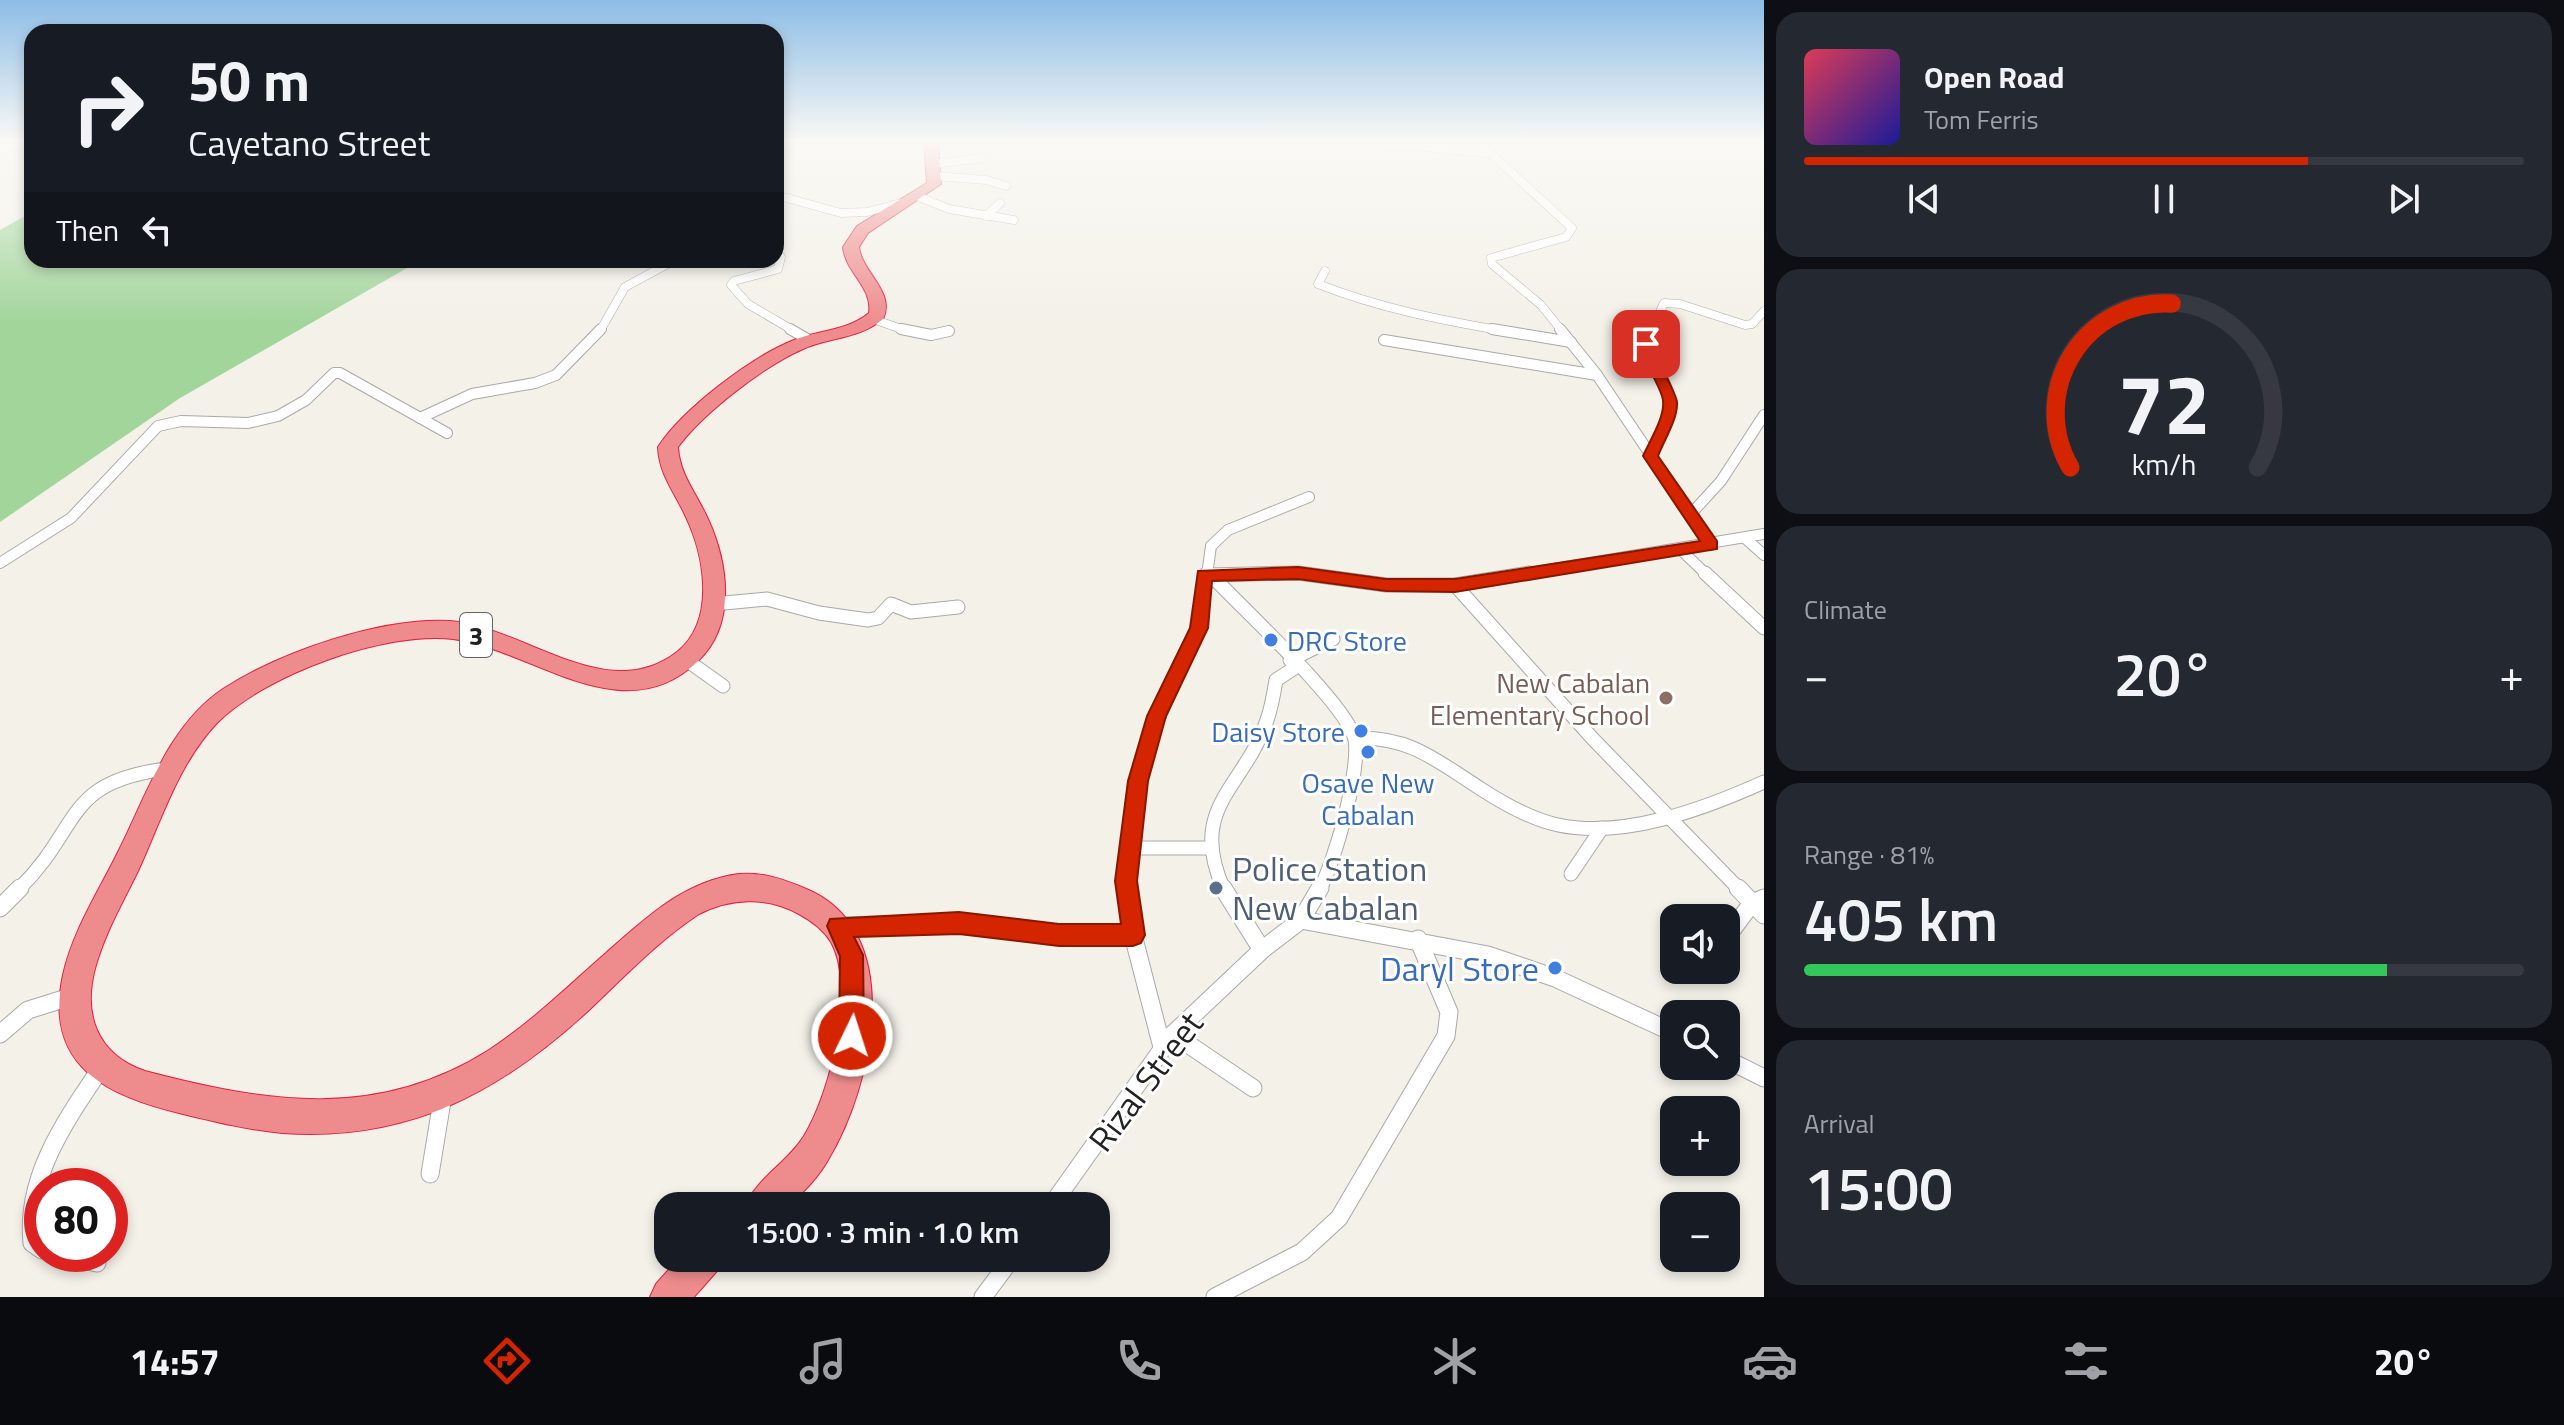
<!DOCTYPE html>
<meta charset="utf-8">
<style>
body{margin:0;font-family:"Titillium Web",sans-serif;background:#242831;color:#f1f3f6;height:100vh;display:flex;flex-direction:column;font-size:30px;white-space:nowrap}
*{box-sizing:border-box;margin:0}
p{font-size:26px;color:#9ea1a6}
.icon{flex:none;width:44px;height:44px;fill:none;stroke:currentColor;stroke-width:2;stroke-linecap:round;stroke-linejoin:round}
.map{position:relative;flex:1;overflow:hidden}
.side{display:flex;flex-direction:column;gap:12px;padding:12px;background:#0d0f14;width:800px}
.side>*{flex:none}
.top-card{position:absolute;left:24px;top:24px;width:760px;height:244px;border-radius:24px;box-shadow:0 4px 12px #0003;background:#171b24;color:#f1f3f6;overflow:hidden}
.tools{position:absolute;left:1660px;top:904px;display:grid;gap:16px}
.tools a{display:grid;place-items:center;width:80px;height:80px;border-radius:16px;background:#171b24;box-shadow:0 4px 12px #0003;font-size:40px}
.speed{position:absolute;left:24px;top:1168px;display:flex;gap:16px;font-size:40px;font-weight:700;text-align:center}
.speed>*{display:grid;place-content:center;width:104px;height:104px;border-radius:50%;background:#171b24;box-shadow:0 4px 12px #0003;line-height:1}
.speed .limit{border:12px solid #d22;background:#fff;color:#111}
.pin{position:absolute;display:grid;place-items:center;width:68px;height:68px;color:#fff;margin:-34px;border-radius:16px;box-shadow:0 4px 12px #0006}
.me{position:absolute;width:88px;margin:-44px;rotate:4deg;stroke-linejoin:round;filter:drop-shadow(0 0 6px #0008)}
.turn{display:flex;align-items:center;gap:28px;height:168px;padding:0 32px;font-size:36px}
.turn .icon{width:104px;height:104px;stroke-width:2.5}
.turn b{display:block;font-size:56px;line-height:68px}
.then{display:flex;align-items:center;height:76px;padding:0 32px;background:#0003;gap:16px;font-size:30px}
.big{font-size:60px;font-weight:600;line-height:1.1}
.side .widget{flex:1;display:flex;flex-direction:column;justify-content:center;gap:12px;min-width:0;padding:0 28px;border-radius:24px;background:#242831}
.side .dial{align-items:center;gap:0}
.dial svg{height:208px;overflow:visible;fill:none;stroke:#363941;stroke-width:7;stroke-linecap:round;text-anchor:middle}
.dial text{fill:#f1f3f6;stroke:none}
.song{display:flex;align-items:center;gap:24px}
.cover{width:96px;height:96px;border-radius:12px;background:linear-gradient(135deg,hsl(350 70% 55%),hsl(240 70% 35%))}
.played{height:8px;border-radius:4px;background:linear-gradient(90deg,#d42400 70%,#363941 70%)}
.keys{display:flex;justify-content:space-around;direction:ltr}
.heat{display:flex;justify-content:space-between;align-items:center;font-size:44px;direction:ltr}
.charge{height:12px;border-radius:6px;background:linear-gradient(90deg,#34c759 81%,#363941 0)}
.trip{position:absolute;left:654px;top:1192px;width:456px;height:80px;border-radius:24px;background:#171b24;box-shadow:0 4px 12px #0003;font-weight:600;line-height:80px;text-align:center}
.tab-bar{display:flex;height:128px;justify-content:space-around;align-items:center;background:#090b0e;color:#9ea1a6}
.tab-bar .icon{width:56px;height:56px}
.tab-bar .selected{color:#d42400}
.tab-bar b{font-size:36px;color:#f1f3f6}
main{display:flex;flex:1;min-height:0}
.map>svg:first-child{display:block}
.forest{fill:#a1d59a}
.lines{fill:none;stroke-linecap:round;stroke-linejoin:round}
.street-far3-casing{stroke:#a9a9a9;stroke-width:9}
.street-far2-casing{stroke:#a9a9a9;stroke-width:12}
.street-far1-casing{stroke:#a9a9a9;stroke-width:15}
.street-casing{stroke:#a9a9a9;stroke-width:19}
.highway-casing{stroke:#e91d40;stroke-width:2}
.street-far3{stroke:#fff;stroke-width:8}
.street-far2{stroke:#fff;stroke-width:10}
.street-far1{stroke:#fff;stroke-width:13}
.street{stroke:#fff;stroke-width:17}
.highway{fill:#ee8c8d;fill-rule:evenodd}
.route{fill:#d42400;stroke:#8a1700;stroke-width:2}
.shop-dot{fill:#3f7fe0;stroke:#fff;stroke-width:3}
.education-dot{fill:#8d6e63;stroke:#fff;stroke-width:3}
.service-dot{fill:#5c6f8a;stroke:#fff;stroke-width:3}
.labels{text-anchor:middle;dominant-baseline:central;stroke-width:6;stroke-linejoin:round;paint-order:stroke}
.shield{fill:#fff;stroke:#646464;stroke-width:2}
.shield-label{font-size:26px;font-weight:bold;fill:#222}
.shop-label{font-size:28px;fill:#366cbe;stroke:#fff;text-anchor:start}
.education-label{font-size:28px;fill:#785e54;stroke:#fff;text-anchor:end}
.near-service-label{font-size:34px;fill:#4e5e75;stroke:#fff;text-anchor:start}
.near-shop-label{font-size:34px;fill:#366cbe;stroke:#fff;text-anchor:end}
.near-street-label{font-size:34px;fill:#222;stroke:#fff}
</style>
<main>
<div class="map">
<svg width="1764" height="1297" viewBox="0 0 1764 1297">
<rect width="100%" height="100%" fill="#f3f1e8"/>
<path class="forest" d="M32,212V260H421L180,398L0,522V230Z"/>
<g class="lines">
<defs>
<g id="street-far3">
<path d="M1363,141L1488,153"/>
<path d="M1477,141L1572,228L1566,237L1491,258L1492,264L1541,305L1562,331"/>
<path d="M0,150L30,141"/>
<path d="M776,157L792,141"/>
<path d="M934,164L982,158"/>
<path d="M936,176L986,180L1006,186"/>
<path d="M776,195L841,213L867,212L901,203"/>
<path d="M917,196L949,209L1014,220"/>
<path d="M986,216L1000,203"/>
<path d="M776,251L781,257L778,269L734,281L731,285L748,304L794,331"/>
<path d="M1325,271L1318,284C1379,308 1440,320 1504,331"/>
<path d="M873,319L907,331"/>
<path d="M600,331L625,287L675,260"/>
<path d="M1651,331L1664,303L1680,304L1745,325L1752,324L1764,311"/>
</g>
<g id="street-far2">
<path d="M790,329L809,340"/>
<path d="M901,329L931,335L949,331"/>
<path d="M1492,329L1571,342"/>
<path d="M1560,329L1597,375L1711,545"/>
<path d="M1384,340L1597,375"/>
<path d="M420,418L472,394L535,383L556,375L601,329"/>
<path d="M1650,456C1657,440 1671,418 1670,401C1667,372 1638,365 1652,329"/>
<path d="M1690,515L1721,481L1764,415"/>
<path d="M1746,539L1764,555"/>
<path d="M1681,550L1707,575"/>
<path d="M0,563L71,518L158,426L181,421L248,423L278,416L306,400L334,373H340L447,433"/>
<path d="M1207,575L1211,546L1228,530L1309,497"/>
<path d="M1216,575H1311"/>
<path d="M1517,575L1764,534"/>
</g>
<g id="street-far1">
<path d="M1705,573L1764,628"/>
<path d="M1208,575L1298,573L1386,585H1455L1529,573"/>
<path d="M1211,575C1243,609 1340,698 1354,736C1363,762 1334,866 1319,890"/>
<path d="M1455,585L1593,739L1740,890"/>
<path d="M714,604L767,599L819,613L868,620L878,618L891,604L911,612L958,607"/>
<path d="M685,659L723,686"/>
<path d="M1290,660L1333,639"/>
<path d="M1355,738C1410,736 1437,761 1481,789C1504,804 1531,819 1558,825C1624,839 1704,809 1764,782"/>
<path d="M1128,848H1208"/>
<path d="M1571,874L1602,828"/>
<path d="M18,890C84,826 61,780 174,768"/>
<path d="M1127,890L1138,781L1148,741L1199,628L1207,573"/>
<path d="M1224,890C1186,805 1246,788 1268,717C1272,705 1274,692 1276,680L1296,667"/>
</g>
<g id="street">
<path d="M1127,888L1133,935L1162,1047"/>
<path d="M1223,888L1262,950"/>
<path d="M1738,888L1764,915"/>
<path d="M0,908L20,888"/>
<path d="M1301,920L1488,955L1555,978L1674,1033"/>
<path d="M838,926L959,923L1059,935H1133"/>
<path d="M1726,938L1752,903L1764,898"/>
<path d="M1701,973L1703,970"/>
<path d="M0,1034L28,1010L73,996"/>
<path d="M1173,1034L1253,1088"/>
<path d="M1726,1059L1764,1078"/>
<path d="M430,1174L443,1095"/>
<path d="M1051,1206L1173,1034L1262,950L1301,920L1320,888"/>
<path d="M42,1250L32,1243C25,1177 66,1120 101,1068"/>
<path d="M56,1254L97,1263"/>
<path d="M983,1297L1012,1258"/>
<path d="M1215,1297L1302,1252L1339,1218L1446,1036L1449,1012L1418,939"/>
</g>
<g id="highway">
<path d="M924,141H938L941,184L868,233L859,247C862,273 896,292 883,319C859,339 830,337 803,349C764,366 703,413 678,447C680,476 697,494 708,519C728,563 737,624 698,661C622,734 532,649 453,639C385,631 267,674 218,722C179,762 161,821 138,871C123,902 106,931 96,965C82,1013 96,1054 145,1071C267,1103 377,1121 489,1050C532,1022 568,986 606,953C646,918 684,881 739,874C762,872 783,879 804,888C908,929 873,1085 828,1160C818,1178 803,1192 789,1206H745C757,1178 788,1162 804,1136C830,1094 857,988 831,942C824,930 810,920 799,914C766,896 731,898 699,914C658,941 624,977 588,1011C499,1093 407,1142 282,1133C249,1130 216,1122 183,1114C108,1096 43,1067 63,975C73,930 99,891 119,850C147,794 169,725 223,689C280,652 381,617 450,621C523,626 606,707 677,652C717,620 704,554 685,515C674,491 659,474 658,447C683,409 751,357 794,340C819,330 847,331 869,313C873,287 845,272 843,247L857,226L927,183Z"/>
<path d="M679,1258H722L717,1271L694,1297H650L656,1284Z"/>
</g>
</defs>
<use href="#street-far3" class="street-far3-casing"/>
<use href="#street-far2" class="street-far2-casing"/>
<use href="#street-far1" class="street-far1-casing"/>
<use href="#street" class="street-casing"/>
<use href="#highway" class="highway-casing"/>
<use href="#street-far3" class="street-far3"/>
<use href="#street-far2" class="street-far2"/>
<use href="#street-far1" class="street-far1"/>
<use href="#street" class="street"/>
<use href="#highway" class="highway"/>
</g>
<linearGradient id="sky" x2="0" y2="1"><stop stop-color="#8dbde6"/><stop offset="0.44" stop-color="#faf9f5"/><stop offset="1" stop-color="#faf9f5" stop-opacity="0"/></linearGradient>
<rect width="1764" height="323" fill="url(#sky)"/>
<path class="route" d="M1646,340L1653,344C1657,360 1676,393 1677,402C1678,419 1664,440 1658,456L1717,541V549L1455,592L1386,591L1298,579L1212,581L1208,628L1166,716L1148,781L1137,881L1145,935L1141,943L1133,946H1059L959,934L854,937L863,955L864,1036L860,1044L852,1048L843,1044L839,1036L840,956L827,926L830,919L959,912L1059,924H1121L1115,881L1128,781L1147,716L1190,628L1198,571L1298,567L1386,579H1455L1700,541L1643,456C1650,440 1668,413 1662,396C1656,378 1644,364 1640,344Z"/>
<g class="shop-dot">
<circle cx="1271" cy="640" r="8"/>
<circle cx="1361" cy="731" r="8"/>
<circle cx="1368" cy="752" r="8"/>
<circle cx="1555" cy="968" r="8"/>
</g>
<circle class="education-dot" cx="1666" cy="698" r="8"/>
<circle class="service-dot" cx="1216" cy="888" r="8"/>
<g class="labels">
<rect class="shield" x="460" y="613" width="32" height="44" rx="6"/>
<g class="shield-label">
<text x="476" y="635">3</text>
</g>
<g class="shop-label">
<text x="1287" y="640">DRC Store</text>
<text x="1345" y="731" text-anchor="end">Daisy Store</text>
<text x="1368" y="782" text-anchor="middle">Osave New<tspan x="1368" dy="32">Cabalan</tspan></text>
</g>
<g class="education-label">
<text x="1650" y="682">New Cabalan<tspan x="1650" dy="32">Elementary School</tspan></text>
</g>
<g class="near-service-label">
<text x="1232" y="868">Police Station<tspan x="1232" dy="39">New Cabalan</tspan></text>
</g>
<g class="near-shop-label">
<text x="1539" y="968">Daryl Store</text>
</g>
<g class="near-street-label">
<text transform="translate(1145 1081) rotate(-53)">Rizal Street</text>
</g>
</g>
</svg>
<div class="tools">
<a><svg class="icon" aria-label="sound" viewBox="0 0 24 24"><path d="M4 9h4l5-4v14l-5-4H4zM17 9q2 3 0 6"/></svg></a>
<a><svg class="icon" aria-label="search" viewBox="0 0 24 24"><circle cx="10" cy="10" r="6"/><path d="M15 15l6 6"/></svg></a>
<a>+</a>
<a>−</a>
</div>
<div class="speed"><div class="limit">80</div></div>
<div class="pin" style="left:1646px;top:344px;background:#d93025"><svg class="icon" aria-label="arrive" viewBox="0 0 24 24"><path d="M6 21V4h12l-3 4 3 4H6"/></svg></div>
<svg class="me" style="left:852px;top:1036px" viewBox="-20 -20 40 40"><circle r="17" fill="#d42400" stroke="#fff" stroke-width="3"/><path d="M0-11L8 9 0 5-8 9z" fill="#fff"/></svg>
<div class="trip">15:00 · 3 min · 1.0 km</div>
<div class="top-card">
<div class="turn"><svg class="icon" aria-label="right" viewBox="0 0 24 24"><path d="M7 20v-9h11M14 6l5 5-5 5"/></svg><div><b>50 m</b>Cayetano Street</div></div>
<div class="then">Then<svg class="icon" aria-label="left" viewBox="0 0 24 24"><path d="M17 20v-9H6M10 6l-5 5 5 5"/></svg></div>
</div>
</div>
<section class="side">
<div class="widget">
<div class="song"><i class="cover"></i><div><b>Open Road</b><p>Tom Ferris</p></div></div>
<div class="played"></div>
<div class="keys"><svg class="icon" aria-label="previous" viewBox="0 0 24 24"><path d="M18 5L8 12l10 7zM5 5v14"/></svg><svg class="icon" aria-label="pause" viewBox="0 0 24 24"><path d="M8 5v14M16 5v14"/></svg><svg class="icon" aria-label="next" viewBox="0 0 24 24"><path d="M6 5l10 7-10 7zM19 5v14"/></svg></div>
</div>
<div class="widget dial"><svg viewBox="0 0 100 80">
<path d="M14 69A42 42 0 1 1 86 69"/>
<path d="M14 69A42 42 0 0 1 53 6" stroke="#d42400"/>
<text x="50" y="56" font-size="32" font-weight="700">72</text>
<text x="50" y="72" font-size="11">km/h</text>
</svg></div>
<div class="widget"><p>Climate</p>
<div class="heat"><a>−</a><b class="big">20°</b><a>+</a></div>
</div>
<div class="widget"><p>Range · 81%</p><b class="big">405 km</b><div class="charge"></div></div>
<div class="widget"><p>Arrival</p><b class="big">15:00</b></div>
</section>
</main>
<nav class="tab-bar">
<b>14:57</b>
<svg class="icon selected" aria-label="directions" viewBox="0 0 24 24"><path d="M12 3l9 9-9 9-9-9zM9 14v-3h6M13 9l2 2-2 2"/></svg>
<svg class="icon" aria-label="music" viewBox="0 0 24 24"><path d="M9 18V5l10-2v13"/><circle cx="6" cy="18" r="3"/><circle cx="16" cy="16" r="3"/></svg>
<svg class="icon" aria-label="phone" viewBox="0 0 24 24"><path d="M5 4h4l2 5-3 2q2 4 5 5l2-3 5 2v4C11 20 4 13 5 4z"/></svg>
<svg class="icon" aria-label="climate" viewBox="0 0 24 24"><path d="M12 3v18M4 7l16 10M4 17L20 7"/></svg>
<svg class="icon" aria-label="car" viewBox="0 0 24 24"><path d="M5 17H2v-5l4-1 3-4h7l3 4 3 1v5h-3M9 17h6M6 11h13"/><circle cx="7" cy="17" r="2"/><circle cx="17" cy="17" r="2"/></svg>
<svg class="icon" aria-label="filters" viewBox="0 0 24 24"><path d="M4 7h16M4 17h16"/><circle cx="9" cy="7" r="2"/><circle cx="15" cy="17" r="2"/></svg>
<b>20°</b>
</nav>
